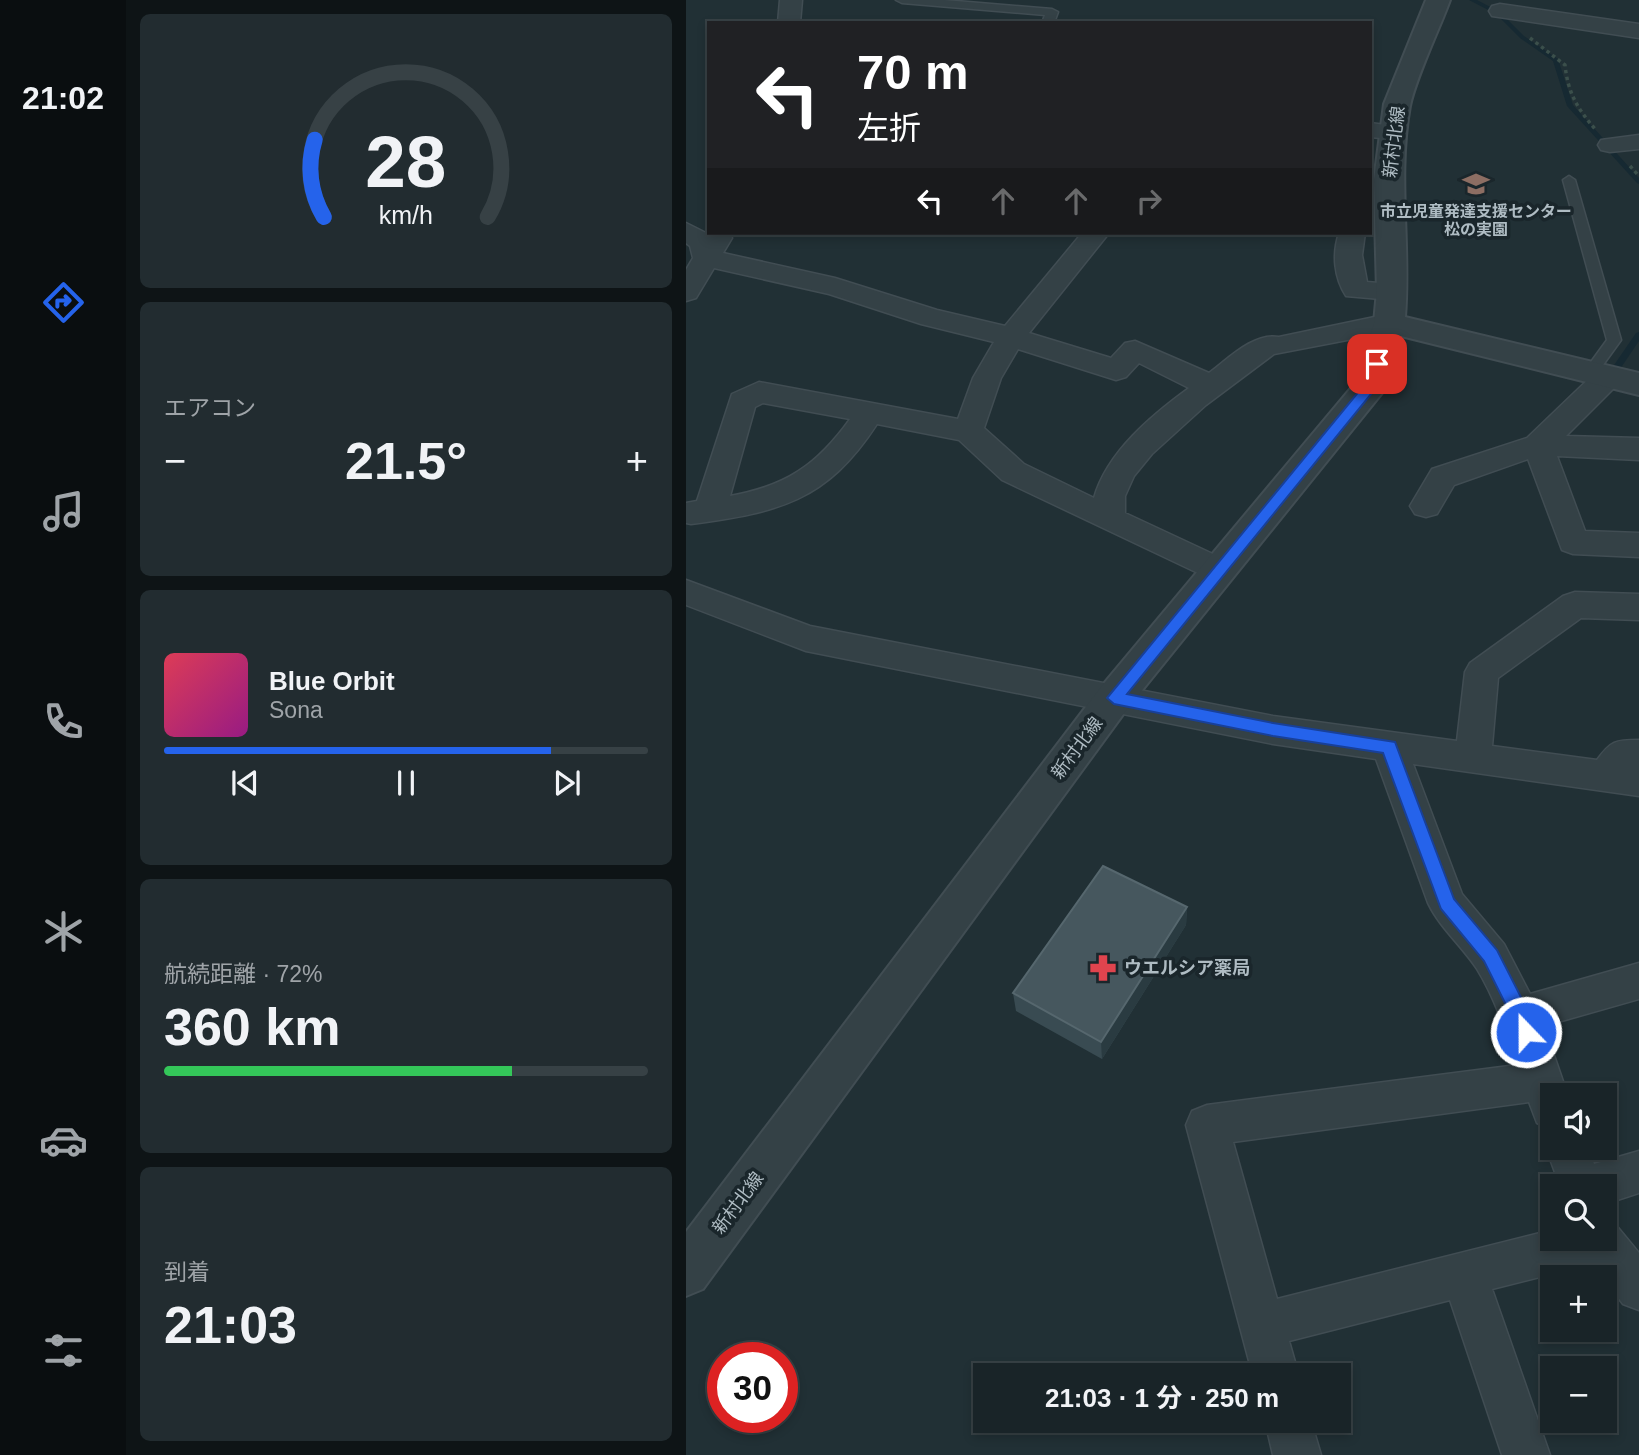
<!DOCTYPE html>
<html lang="ja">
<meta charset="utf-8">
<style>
body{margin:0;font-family:Arial,"Noto Sans JP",sans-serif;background:#222c30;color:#f1f3f6;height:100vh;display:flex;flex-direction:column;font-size:26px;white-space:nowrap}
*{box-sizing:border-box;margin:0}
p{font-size:23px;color:#9fa4a8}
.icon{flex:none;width:38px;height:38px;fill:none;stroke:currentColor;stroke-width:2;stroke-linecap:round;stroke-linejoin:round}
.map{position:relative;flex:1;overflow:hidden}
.drawer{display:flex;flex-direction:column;gap:14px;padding:14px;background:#0e1416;width:560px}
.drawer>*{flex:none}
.hud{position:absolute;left:21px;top:21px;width:665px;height:214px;border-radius:0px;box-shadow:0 4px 10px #0003,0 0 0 2px #374145;background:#202124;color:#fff;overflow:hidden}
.tools{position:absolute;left:854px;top:1083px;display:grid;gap:14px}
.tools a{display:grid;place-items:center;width:77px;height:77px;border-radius:0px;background:#192428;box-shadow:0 4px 10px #0003,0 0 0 2px #374145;font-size:35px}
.speed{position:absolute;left:21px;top:1342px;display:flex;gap:14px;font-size:35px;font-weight:700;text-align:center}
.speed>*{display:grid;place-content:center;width:91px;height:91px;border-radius:50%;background:#192428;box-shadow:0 4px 10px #0003,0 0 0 2px #374145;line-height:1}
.speed .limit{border:10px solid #d22;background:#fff;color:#111}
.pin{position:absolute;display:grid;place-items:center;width:60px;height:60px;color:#fff;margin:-30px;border-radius:14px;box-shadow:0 4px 10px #0006}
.me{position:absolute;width:77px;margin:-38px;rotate:338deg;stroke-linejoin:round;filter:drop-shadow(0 0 5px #0008)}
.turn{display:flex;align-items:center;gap:24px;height:147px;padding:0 35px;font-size:32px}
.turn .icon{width:91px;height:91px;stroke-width:2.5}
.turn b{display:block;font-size:49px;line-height:60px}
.lanes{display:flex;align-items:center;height:66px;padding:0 35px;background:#0003;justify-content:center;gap:35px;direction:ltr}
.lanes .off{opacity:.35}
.big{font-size:52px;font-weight:700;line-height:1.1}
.drawer .tile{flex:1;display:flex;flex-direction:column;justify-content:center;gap:10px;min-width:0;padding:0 24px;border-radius:10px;background:#222c30}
.drawer .dial{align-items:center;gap:0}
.dial svg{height:182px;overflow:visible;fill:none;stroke:#374145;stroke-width:7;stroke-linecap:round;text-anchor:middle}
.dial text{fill:#f1f3f6;stroke:none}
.song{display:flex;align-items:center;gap:21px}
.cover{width:84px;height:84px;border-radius:10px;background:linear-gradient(135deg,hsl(350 70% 55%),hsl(310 70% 35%))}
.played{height:7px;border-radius:4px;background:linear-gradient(90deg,#2563eb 80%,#374145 80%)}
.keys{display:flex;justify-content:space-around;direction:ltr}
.heat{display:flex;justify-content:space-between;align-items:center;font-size:38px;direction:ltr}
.charge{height:10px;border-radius:5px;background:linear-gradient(90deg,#34c759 72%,#374145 0)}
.trip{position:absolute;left:287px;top:1363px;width:378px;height:70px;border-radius:0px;background:#192428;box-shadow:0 4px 10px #0003,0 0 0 2px #374145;font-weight:700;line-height:70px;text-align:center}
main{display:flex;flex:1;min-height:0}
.tabs{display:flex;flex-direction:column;width:126px;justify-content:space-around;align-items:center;background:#0a0e10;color:#9fa4a8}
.tabs .icon{width:49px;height:49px}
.tabs .selected{color:#2563eb}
.tabs b{font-size:32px;color:#f1f3f6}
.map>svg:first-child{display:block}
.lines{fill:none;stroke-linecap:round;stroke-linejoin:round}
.stream{fill:#162932;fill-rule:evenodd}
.service-casing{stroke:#414d53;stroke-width:3}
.minor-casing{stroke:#414d53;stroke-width:3}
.tertiary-casing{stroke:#414d53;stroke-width:4}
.path{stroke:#3b4f4b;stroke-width:3.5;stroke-dasharray:3.5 3.5;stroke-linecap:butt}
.service{fill:#344146;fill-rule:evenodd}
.minor{fill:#344146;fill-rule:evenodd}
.tertiary{fill:#344146;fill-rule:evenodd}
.wall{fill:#394b52}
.shaded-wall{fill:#2a3b41}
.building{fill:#46575e;stroke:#56676e;stroke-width:2}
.route{fill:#2563eb;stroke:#184099;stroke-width:2}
.labels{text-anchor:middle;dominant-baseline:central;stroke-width:7;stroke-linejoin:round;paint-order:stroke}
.far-poi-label{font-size:16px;font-weight:bold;fill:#afbcc3;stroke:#1a262b}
.street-label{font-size:18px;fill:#afbcc3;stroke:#1a262b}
.poi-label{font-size:18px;font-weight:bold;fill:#afbcc3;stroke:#1a262b;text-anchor:start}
</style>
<main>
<nav class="tabs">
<b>21:02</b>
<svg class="icon selected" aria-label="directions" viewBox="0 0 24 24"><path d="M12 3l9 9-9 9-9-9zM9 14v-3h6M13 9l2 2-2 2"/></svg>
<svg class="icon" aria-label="music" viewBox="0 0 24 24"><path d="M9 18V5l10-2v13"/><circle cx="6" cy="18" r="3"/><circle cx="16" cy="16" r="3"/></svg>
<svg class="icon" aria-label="phone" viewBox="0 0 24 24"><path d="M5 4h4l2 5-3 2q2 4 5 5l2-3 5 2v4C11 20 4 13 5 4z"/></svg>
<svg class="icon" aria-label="climate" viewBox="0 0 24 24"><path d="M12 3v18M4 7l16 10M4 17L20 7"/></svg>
<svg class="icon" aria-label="car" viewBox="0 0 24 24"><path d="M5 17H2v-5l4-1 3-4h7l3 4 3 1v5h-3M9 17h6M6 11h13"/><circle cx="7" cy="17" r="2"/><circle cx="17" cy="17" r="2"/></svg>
<svg class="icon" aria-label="filters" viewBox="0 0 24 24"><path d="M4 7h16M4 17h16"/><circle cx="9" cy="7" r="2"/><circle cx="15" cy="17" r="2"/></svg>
</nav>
<section class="drawer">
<div class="tile dial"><svg viewBox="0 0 100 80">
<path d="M14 69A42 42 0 1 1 86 69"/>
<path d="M14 69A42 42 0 0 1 10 35" stroke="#2563eb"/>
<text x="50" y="56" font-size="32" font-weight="700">28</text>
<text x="50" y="72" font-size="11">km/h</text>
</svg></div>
<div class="tile"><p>エアコン</p>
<div class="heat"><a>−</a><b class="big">21.5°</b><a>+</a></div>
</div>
<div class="tile">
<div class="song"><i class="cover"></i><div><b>Blue Orbit</b><p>Sona</p></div></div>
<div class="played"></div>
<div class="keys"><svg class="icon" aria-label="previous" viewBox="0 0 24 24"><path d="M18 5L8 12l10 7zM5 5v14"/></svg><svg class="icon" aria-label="pause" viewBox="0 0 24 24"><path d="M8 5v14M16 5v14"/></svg><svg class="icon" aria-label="next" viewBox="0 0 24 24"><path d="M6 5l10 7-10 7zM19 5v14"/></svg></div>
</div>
<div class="tile"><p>航続距離 · 72%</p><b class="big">360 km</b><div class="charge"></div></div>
<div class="tile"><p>到着</p><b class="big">21:03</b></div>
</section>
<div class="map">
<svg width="953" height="1455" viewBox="0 0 953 1455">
<rect width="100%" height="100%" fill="#213035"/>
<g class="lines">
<g class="stream">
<path d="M783,0H791L814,12L838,36L872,59L887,105L953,178V184L951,183L881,106L867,61L834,38L810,14Z"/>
<path d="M953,332V341L930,375H924V371L950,333Z"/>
</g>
<defs>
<g id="service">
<path d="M210,0H258L366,9L372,12L368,23H356L359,15L216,3Z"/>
<path d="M883,176L889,180L935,340L909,376L904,378L897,373L921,340L877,180Z"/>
</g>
<g id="minor">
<path d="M94,0H116L114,23H92Z"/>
<path d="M814,4L953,24V38L806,16L803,11L806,6Z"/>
<path d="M684,123L715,127L718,132L715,137L706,139L684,137Z"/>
<path d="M953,135V149L924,152L915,150L912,145L915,140Z"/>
<path d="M0,223L22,234L43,233L46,238L37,253L149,278L251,310L319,326L396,233H423L343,333L425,358L439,343L449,341L523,373C542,359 568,332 593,337L703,314L713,317L717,323L713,329L703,332L588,354L520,405L466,454L448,476L439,496V513L544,562L549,571L544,580L533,583L316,480L273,440L191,424C140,502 93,512 5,524L0,523V503L11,501L46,394L73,382L272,419L287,378L308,342L235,324L143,294L28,268L10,298L0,301V270L7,258L4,246L0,243ZM332,349L430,380L440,377L453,363L503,388C466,415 421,452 408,498L338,464L298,428L315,378ZM77,403L164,419C131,465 100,486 44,496L69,407Z"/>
<path d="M653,233H679L676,255L681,282L716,285L720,291L716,297L706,300L660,296C648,277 646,254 653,233Z"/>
<path d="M922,367L932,370L936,377L932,384L880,436L953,438V460L871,456L899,531L953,533V557L887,554L876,550L842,459L768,485L751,514L740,517L729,514L724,506L746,469L841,438L912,370Z"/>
<path d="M0,580L124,626L587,716L771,741L779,672L784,663L877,596L889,592L953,594V620L895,618L812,678L806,746L911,760C925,741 929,740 953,740V796L727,764L776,894L818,944L844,994L953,963V999L858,1026L882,1096H866V1129L851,1123L843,1102L547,1142L591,1299L866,1230V1239H919V1219L929,1224L953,1253V1310L937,1304L906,1264L806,1289L864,1455H816L764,1300L603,1341L613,1376H567L500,1125L506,1111L521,1105L831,1065C820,1032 809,998 791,969C776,946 754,928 742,903L690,759L587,744L120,651L0,605Z"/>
<path d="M866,1133V1148H902L908,1164L953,1151V1193L919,1204V1186H874L860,1148Z"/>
<path d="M579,1421H625L635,1455H587Z"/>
</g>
<path id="tertiary" d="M740,0H764C753,30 730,77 724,106C711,178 725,246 719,317L953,373V395L715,336L696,393L441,709L17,1289L0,1296V1232L415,687L670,382L688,323L691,291L688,180L698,104Z"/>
</defs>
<use href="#service" class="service-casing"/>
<use href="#minor" class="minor-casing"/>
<use href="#tertiary" class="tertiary-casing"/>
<g class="path">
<path d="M844,38L879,65C882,93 891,108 909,129"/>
<path d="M944,166L953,176"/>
</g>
<use href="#service" class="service"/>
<use href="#minor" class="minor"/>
<use href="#tertiary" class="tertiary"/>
</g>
<path class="wall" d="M501,907L500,925L416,1059L330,1011L327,993Z"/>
<path class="shaded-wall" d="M501,907L500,925L416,1059L415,1042Z"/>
<path class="building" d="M417,866L501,907L415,1042L327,993Z"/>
<path class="route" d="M691,360L698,364L690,388L441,694L587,723L709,742L768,899L811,950L841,1009L849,1032L846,1038L840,1040L833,1038L826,1017L798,961L755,909L697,753L587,736L428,704L421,698L679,384L685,364Z"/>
<defs>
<symbol id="school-bare" viewBox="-9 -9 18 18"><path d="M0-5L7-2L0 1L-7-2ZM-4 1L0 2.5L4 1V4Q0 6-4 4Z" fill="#8d6e63" stroke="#1a262b" stroke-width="2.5" paint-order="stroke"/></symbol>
<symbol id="pharmacy-bare" viewBox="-9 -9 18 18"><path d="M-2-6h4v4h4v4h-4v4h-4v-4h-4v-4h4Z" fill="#e0444e" stroke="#1a262b" stroke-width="2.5" paint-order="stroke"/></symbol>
</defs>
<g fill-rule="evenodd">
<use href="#school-bare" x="771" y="165" width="38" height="38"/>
<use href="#pharmacy-bare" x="398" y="949" width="38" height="38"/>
</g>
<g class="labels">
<g class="far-poi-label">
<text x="790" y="211">市立児童発達支援センター<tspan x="790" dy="18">松の実園</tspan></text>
</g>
<g class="street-label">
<text transform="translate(708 142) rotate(-83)">新村北線</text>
<text transform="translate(391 748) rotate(-53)">新村北線</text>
<text transform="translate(52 1203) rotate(-53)">新村北線</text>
</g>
<g class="poi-label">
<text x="438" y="968">ウエルシア薬局</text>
</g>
</g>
</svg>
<div class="tools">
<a><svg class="icon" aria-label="sound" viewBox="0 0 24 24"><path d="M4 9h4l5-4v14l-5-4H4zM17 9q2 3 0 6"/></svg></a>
<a><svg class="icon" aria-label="search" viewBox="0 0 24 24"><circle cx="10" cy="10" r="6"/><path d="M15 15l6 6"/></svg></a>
<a>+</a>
<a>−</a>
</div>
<div class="speed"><div class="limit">30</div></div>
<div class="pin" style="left:691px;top:364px;background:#d93025"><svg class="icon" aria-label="arrive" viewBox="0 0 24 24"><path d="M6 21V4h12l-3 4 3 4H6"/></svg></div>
<svg class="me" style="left:840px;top:1032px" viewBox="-20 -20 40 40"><circle r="17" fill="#2563eb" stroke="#fff" stroke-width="3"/><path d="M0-11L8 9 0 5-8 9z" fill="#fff"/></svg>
<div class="trip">21:03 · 1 分 · 250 m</div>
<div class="hud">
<div class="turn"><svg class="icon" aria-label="left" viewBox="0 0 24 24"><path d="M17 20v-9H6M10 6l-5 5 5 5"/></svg><div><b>70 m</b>左折</div></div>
<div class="lanes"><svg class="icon" aria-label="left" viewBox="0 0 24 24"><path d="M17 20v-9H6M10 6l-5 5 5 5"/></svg><svg class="icon off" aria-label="ahead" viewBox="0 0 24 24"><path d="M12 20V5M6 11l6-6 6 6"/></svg><svg class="icon off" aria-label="ahead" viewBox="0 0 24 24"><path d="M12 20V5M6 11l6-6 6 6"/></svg><svg class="icon off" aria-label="right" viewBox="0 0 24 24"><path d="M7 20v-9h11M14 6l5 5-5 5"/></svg></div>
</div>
</div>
</main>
